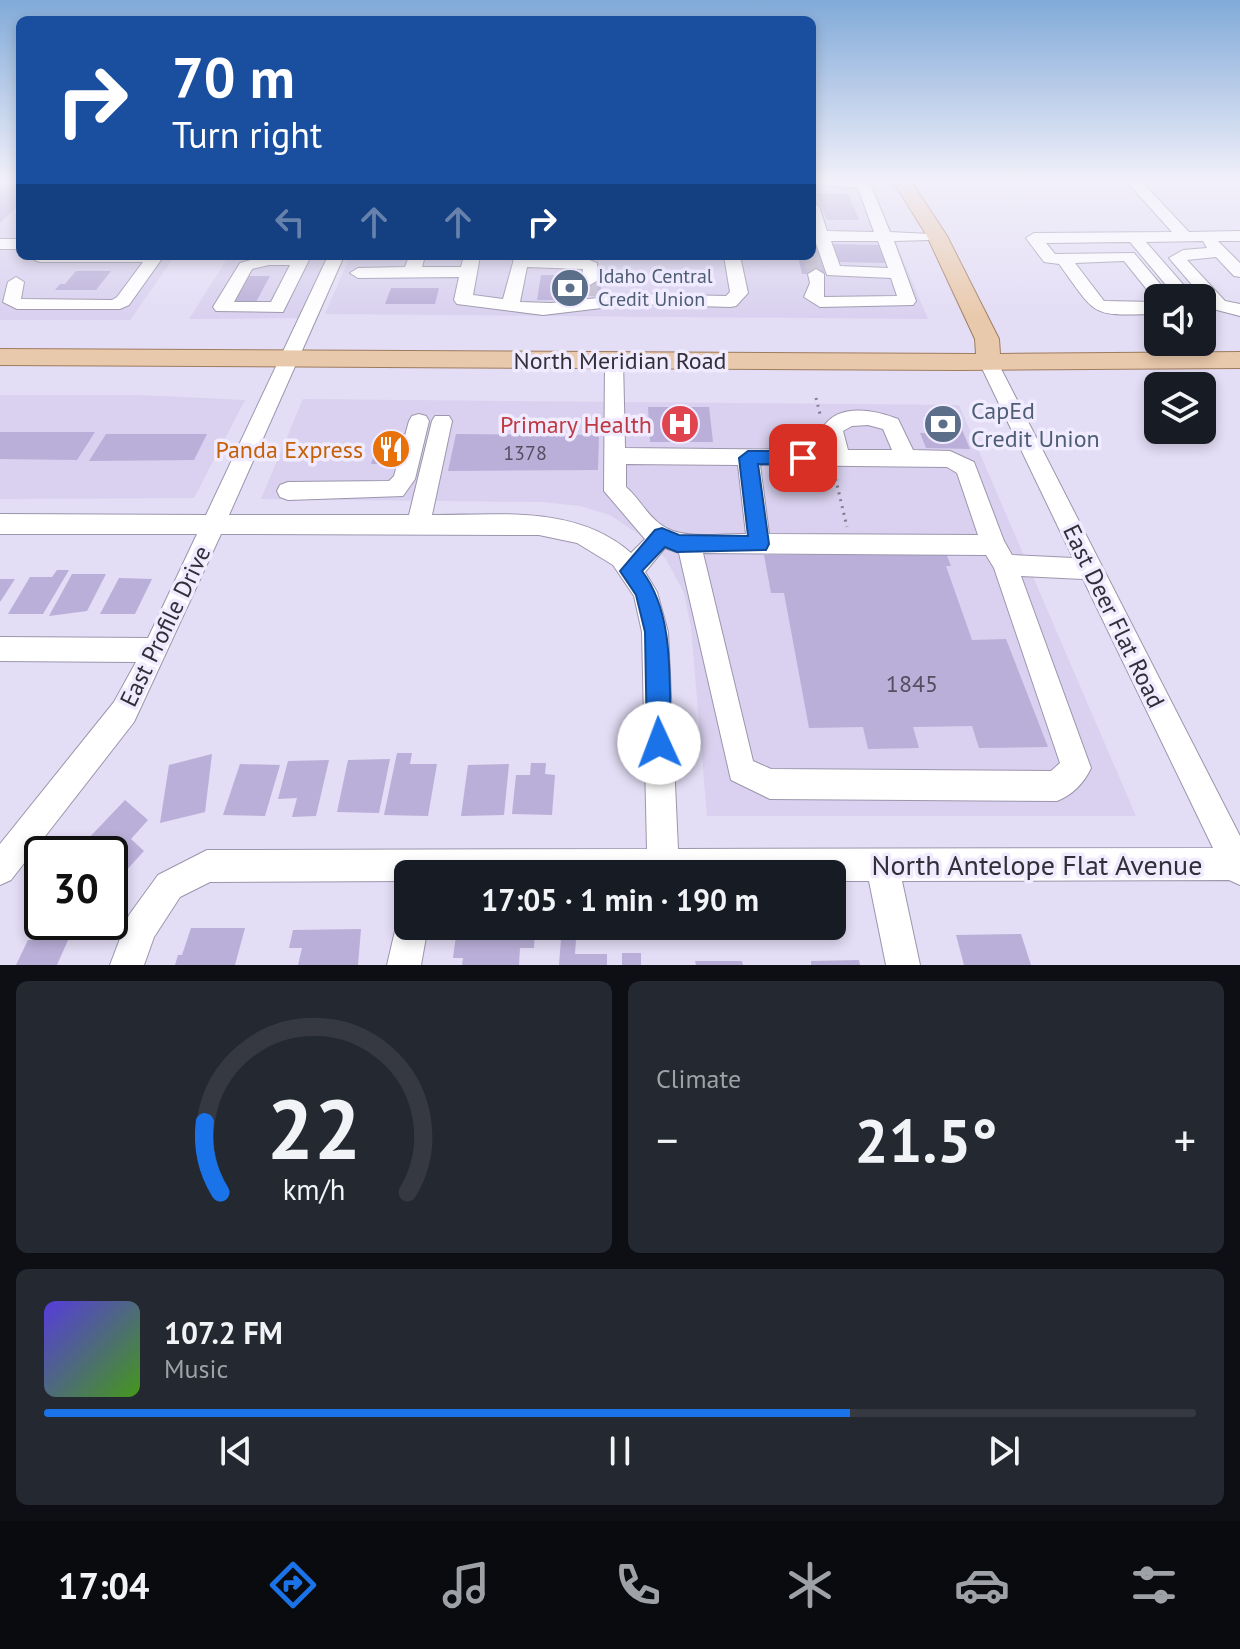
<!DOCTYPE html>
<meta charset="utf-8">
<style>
body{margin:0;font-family:"PT Sans",sans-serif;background:#242831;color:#f1f3f6;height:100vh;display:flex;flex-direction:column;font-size:30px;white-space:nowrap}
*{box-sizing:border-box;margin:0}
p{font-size:26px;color:#9ea1a6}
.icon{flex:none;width:44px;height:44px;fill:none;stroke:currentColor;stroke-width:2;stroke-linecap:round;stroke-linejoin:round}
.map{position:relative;height:965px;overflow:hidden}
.drawer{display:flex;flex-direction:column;gap:16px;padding:16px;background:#0d0f14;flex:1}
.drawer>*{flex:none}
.guide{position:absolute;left:16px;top:16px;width:800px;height:244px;border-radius:12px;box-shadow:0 4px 12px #0003;background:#1a4fa0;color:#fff;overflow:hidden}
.buttons{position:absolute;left:1144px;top:284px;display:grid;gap:16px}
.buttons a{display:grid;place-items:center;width:72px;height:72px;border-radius:12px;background:#171b24;box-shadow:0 4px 12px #0003;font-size:40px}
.speed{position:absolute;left:24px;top:836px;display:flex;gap:16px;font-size:40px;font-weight:700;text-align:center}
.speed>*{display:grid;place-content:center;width:104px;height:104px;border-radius:50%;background:#171b24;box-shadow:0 4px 12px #0003;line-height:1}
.speed .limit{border:4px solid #111;border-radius:12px;background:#fff;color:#111}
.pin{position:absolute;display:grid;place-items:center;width:68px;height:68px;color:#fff;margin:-34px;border-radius:16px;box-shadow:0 4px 12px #0006}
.me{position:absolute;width:88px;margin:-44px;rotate:358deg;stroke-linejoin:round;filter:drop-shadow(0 0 6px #0008)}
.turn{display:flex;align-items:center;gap:28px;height:168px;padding:0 24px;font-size:36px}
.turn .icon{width:104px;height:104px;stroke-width:2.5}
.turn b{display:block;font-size:56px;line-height:68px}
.lanes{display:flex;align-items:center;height:76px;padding:0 24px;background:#0003;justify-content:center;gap:40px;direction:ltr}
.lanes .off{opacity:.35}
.big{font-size:60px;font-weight:600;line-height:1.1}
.drawer .widget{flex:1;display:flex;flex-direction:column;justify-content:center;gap:12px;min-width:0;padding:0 28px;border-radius:12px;background:#242831}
.drawer .dial{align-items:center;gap:0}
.dial svg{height:208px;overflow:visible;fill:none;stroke:#363941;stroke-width:7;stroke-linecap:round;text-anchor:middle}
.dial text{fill:#f1f3f6;stroke:none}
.song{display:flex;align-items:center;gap:24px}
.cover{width:96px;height:96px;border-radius:12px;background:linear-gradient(135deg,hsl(250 70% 55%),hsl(100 70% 35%))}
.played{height:8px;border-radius:4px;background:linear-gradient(90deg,#1a73e8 70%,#363941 70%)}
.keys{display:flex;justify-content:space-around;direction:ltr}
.heat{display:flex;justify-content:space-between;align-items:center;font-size:44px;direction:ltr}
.drawer .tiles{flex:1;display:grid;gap:16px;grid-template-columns:1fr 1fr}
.widget:last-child{grid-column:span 2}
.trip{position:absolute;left:394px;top:860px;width:452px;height:80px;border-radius:12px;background:#171b24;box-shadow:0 4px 12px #0003;font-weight:600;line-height:80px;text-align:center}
.tab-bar{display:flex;height:128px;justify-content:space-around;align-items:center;background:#090b0e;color:#9ea1a6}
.tab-bar .icon{width:56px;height:56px}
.tab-bar .selected{color:#1a73e8}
.tab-bar b{font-size:36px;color:#f1f3f6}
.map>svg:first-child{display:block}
.built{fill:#d9d1ef}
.building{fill:#baafd8}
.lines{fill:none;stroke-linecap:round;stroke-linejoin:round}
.minor-tunnel{stroke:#c0bacf;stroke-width:16;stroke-dasharray:16 8;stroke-linecap:butt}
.minor-casing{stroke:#9c96ac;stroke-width:2}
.major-casing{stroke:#9f7c5f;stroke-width:2}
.path{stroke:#837e8f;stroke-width:3;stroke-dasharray:2 5;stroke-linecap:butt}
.minor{fill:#fff;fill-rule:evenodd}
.major{fill:#e9c9ab;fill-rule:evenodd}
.route{fill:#1a73e8;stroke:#114b97;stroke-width:2}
.labels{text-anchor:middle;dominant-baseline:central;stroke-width:7;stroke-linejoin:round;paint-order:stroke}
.far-service-label{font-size:20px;fill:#4e5e75;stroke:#f0ebfe;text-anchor:start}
.number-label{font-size:20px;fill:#544f61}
.street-label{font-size:24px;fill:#322f39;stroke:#f0ebfe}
.service-label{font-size:24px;fill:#4e5e75;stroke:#f0ebfe;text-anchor:start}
.health-label{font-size:24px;fill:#be3a42;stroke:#f0ebfe;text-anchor:end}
.food-label{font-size:24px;fill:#c56008;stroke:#f0ebfe;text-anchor:end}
.near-number-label{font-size:24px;fill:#544f61}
.near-street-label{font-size:28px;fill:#322f39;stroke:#f0ebfe}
</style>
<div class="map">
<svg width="1240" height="965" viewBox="0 0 1240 965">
<rect width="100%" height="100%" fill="#e3ddf5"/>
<g class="built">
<path d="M0,181H20V256H175L130,320H0Z"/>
<path d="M812,181H870L928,319L325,314L350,256H812Z"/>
<path d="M229,256H329L301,318L189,319Z"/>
<path d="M0,395H138L245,400L194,498L0,499Z"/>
<path d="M303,399L959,405L1136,816H707L691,627L684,593L666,559L643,537L610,515L580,506L542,502L261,499Z"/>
</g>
<g class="building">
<path d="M0,181H20V204L0,223Z"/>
<path d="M817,194H848L859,220H827Z"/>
<path d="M812,232H813L825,274H802L798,256H812Z"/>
<path d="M829,244L882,245L889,263L835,262Z"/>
<path d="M76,271H111L96,290H55L60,284H65Z"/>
<path d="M541,275H581L580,280H601V296H580L579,300H537Z"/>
<path d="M249,276H270L256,302H234Z"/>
<path d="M391,288H439L435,304H385Z"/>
<path d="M648,407H709L713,442H650Z"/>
<path d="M924,415H956L970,449L926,448L920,433H930Z"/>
<path d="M0,432H95L77,460L0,459Z"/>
<path d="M381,433H410L401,464H371Z"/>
<path d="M106,434H207L194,460L89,461Z"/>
<path d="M456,434L599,435L598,470L448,471Z"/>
<path d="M946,553L951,566H946L972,640L1006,639L1048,747L979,748L972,726L913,727L919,748L868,749L863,727L809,728L784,593H771L764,555Z"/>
<path d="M57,570H69L43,614H8L30,577H52Z"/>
<path d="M72,574H106L87,611L49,616Z"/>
<path d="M119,578L152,579L135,614H100Z"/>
<path d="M0,579H15L0,602Z"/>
<path d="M397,753H412L410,764H437L428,816L384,815Z"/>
<path d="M212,754L205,812L160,823L169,765Z"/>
<path d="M390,759L379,813L337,812L348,760Z"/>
<path d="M329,760L316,816L292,817L297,798L278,799L288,761Z"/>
<path d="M531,763H546L545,774L555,775L552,815L512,814L516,775H530Z"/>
<path d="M240,764L280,765L265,816L223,815Z"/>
<path d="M509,764L504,815L461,816L468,765Z"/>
<path d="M125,800L148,820L131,839L144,851L123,874L110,863V854H100L86,841Z"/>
<path d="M535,927L534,948H520L519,965H462L463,958H453L457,928Z"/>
<path d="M191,928H245L235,965H175L178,955H182Z"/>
<path d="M361,929L358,965H298L302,948H289L293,930Z"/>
<path d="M1021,934L1031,965H964L956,935Z"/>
<path d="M561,939L576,940L575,954H607V965H559Z"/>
<path d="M28,940H68L57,965H16Z"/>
<rect x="622" y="953" width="19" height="12"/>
<path d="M859,960L860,965H811V961Z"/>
<path d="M695,961H742L743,965H696Z"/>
</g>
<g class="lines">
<g class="minor-tunnel">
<path d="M811,256L816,274"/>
<path d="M589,296L590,280"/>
</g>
<defs>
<g id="minor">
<path d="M816,181H869L890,232L930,234V240L894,241L916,301L913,305L820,307L804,297L810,283L808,274L816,269L824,274V297L897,296L891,278L827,275L812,232V202L819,206L827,231L874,232L858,188L823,185ZM831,241H878L888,268L840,266Z"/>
<path d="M1126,181H1141L1189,232L1240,231V241H1218L1240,263V277L1234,276L1216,257L1187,260L1225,301L1240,304V316L1213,309L1169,258L1183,250L1207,248L1203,241L1146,242L1195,298H1177L1130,242L1046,243L1055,254L1134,253L1172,298H1158L1157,302L1124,261L1075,263L1104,301L1158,302V314C1090,315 1099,319 1059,264L1044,262L1026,238L1034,233L1172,232Z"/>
<rect x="0" y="239" width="20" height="10"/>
<path d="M33,256H158L161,260L129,305L120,309H17L3,302L8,282L16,277L24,282L21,299L112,300L117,297L143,262H40L34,260Z"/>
<path d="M265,256H311L283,312L216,311L213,307L240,263ZM269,265H290L271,302H234L252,269Z"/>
<path d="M328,256H344L229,515H409L432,421L435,416H449L452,421L432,515C499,515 577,505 631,553L645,539L604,491L605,360L614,354L623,360L625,448L827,450L822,429C837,402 875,410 898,419L913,450L950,451L974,462L1004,541L1012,555L1073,558L979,362L981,357H995L1240,836V885L1229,880L902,881L920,965H886L869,881H832V874H408V881L210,882L180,897L154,937L144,965H110L129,915L158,875L207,850L647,849L642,632L634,596L613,565L577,543L539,535L221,534L134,722L11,880L0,885V844L114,702L136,662L0,661V637L148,638L197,534H0V514L206,515ZM868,425L883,429L892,450H848L843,431L852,426ZM626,464L738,465L746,534C721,533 681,541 660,524C647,515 639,498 626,487ZM760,465L947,467L957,473L978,535L769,534ZM665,548L679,553L731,780L770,799L1057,801C1072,795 1084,783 1091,768L1021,576L1083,579L1213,848L678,849L668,632L657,592L645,572ZM703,553L986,555L994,568L1060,763L1051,771L771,769L753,761Z"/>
<path d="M409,256H425L422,267H461L464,256H480L473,295L503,299L514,259H587L597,263L598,280L590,285L582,280L583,269L527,267L520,302L551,303L635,294L726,296L730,292L724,256H740L748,293L736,306L730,307L635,304L543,315L457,304L454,300L459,277L358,278L350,273L358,268L405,267Z"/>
<path d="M419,414L426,416L429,421L415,479L403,496L288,500L280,497L277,491L280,485L288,482L389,481L394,476L409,421L412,416Z"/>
<path d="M408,911V926H428L421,965H387L399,914Z"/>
</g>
<path id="major" d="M893,181H911L947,236L999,339L1000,354L1240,352V368L959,370L0,365V349L976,354L975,339L927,236Z"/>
</defs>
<use href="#minor" class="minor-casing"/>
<use href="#major" class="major-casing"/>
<g class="path">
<path d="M816,398L821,418"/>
<path d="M834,472L847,527"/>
</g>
<use href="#minor" class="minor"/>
<use href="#major" class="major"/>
</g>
<linearGradient id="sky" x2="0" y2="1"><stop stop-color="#81aad8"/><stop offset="0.57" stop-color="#f2f0fa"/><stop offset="1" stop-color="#f2f0fa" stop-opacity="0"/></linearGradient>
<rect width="1240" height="317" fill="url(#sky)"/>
<path class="route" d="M748,451H803L812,458L803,465L758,464L769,544L766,550L677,552L665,547L642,571C677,617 668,688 671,743L667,751L659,755L651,751L647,743L645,632L636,595L620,571L655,530L662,528L679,535L748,536L739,458Z"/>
<defs>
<symbol id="bank-disc" viewBox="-11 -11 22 22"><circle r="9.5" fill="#5c6f8a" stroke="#f0ebfe"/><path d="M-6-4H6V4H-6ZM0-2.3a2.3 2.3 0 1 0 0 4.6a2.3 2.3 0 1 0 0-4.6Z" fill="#fff"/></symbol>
<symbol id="hospital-disc" viewBox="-11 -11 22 22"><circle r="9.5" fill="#e0444e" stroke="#f0ebfe"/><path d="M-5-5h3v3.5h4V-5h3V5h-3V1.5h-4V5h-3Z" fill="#fff"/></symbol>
<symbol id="restaurant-disc" viewBox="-11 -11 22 22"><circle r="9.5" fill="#e8710a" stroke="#f0ebfe"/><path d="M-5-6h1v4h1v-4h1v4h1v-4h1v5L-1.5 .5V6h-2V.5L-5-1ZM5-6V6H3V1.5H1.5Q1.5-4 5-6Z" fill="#fff"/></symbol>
</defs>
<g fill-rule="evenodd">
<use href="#bank-disc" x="548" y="266" width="44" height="44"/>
<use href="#hospital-disc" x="658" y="402" width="44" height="44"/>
<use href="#bank-disc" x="921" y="402" width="44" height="44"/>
<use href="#restaurant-disc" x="369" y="427" width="44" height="44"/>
</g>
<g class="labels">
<g class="far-service-label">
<text x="598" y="276">Idaho Central<tspan x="598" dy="23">Credit Union</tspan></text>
</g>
<g class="number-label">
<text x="525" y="453">1378</text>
</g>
<g class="street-label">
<text x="620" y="360">North Meridian Road</text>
<text transform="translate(1114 616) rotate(64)">East Deer Flat Road</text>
<text transform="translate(165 626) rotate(-64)">East Profile Drive</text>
</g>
<g class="service-label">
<text x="971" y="410">CapEd<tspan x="971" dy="28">Credit Union</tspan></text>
</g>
<g class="health-label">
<text x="652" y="424">Primary Health</text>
</g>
<g class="food-label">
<text x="363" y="449">Panda Express</text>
</g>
<g class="near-number-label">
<text x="912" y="683">1845</text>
</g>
<g class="near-street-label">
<text x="1037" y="864">North Antelope Flat Avenue</text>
</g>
</g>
</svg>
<div class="buttons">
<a><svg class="icon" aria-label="sound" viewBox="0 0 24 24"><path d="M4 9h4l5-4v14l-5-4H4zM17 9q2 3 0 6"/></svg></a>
<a><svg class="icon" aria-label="layers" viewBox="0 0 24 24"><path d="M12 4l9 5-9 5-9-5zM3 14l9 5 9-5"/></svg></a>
</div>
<div class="speed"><div class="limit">30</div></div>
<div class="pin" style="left:803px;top:458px;background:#d93025"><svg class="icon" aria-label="arrive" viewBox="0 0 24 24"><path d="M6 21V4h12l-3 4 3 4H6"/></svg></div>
<svg class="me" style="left:659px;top:743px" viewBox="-20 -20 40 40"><circle r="19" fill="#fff"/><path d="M0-13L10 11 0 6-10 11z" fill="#1a73e8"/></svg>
<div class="trip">17:05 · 1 min · 190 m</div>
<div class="guide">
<div class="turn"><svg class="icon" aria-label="right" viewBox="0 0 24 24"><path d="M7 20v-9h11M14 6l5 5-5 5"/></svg><div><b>70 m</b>Turn right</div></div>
<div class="lanes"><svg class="icon off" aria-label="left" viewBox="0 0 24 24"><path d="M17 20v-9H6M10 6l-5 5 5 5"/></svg><svg class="icon off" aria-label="ahead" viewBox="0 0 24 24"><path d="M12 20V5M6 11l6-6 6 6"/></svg><svg class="icon off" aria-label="ahead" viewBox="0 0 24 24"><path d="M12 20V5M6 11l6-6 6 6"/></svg><svg class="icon" aria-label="right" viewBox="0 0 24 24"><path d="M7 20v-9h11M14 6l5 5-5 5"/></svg></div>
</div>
</div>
<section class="drawer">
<div class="tiles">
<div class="widget dial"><svg viewBox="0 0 100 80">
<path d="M14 69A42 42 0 1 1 86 69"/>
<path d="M14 69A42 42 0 0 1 8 42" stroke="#1a73e8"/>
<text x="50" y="56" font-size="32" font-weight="700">22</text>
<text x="50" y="72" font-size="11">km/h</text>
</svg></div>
<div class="widget"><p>Climate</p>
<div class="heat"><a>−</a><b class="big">21.5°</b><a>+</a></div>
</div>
<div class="widget">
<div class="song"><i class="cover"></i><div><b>107.2 FM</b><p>Music</p></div></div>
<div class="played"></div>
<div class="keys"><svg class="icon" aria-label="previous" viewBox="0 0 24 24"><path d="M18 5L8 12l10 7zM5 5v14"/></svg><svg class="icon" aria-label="pause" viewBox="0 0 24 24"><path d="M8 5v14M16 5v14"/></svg><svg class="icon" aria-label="next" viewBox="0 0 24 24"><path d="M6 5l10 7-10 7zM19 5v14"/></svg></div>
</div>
</div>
</section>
<nav class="tab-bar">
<b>17:04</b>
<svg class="icon selected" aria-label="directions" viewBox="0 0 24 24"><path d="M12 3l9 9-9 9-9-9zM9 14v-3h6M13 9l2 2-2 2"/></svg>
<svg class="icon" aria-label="music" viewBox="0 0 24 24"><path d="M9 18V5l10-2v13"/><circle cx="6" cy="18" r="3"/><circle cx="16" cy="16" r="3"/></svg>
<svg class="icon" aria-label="phone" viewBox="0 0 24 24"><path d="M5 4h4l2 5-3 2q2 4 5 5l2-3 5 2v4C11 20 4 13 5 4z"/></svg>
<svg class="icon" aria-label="climate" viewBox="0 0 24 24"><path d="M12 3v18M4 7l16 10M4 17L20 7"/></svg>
<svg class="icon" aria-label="car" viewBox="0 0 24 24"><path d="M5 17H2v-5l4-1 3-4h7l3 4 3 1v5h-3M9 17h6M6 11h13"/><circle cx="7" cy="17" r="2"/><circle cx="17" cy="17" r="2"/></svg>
<svg class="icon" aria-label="filters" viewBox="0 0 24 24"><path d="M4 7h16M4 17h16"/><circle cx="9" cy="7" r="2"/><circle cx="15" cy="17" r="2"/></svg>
</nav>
